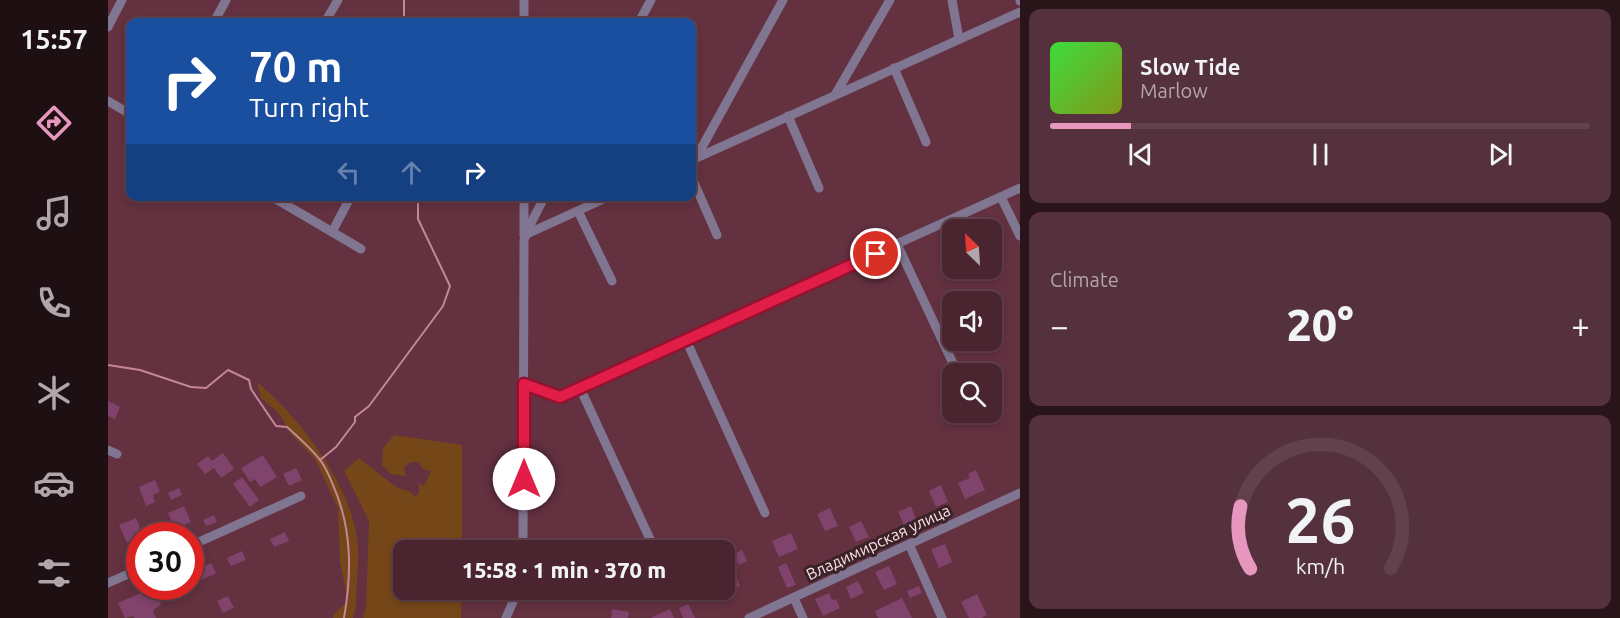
<!DOCTYPE html>
<meta charset="utf-8">
<style>
body{margin:0;font-family:Ubuntu,sans-serif;background:#54313c;color:#f1f3f6;height:100vh;display:flex;flex-direction:column;font-size:22px;white-space:nowrap}
*{box-sizing:border-box;margin:0}
p{font-size:20px;color:#b2a5ab}
.icon{flex:none;width:33px;height:33px;fill:none;stroke:currentColor;stroke-width:2;stroke-linecap:round;stroke-linejoin:round}
.map{position:relative;flex:1;overflow:hidden}
.side{display:flex;flex-direction:column;gap:9px;padding:9px;background:#29141a;width:600px}
.side>*{flex:none}
.top-card{position:absolute;left:18px;top:18px;width:570px;height:183px;border-radius:12px;box-shadow:0 3px 9px #0003,0 0 0 2px #61424c;background:#1a4fa0;color:#fff;overflow:hidden}
.needle{width:39px;rotate:335deg}
.controls{position:absolute;left:834px;top:219px;display:grid;gap:12px}
.controls a{display:grid;place-items:center;width:60px;height:60px;border-radius:12px;background:#4a2530;box-shadow:0 3px 9px #0003,0 0 0 2px #61424c;font-size:30px}
.speed{position:absolute;left:18px;top:522px;display:flex;gap:12px;font-size:30px;font-weight:700;text-align:center}
.speed>*{display:grid;place-content:center;width:78px;height:78px;border-radius:50%;background:#4a2530;box-shadow:0 3px 9px #0003,0 0 0 2px #61424c;line-height:1}
.speed .limit{border:9px solid #d22;background:#fff;color:#111}
.pin{position:absolute;display:grid;place-items:center;width:51px;height:51px;color:#fff;margin:-26px;border:3px solid #fff;border-radius:50%;box-shadow:0 2px 6px #0007}
.me{position:absolute;width:66px;margin:-33px;rotate:0deg;stroke-linejoin:round;filter:drop-shadow(0 0 4px #0008)}
.turn{display:flex;align-items:center;gap:21px;height:126px;padding:0 24px;font-size:27px}
.turn .icon{width:78px;height:78px;stroke-width:2.5}
.turn b{display:block;font-size:42px;line-height:51px}
.lanes{display:flex;align-items:center;height:57px;padding:0 24px;background:#0003;justify-content:center;gap:30px;direction:ltr}
.lanes .off{opacity:.35}
.big{font-size:45px;font-weight:800;line-height:1.1}
.side .card{flex:1;display:flex;flex-direction:column;justify-content:center;gap:9px;min-width:0;padding:0 21px;border-radius:12px;background:#54313c}
.side .dial{align-items:center;gap:0}
.dial svg{height:156px;overflow:visible;fill:none;stroke:#61424c;stroke-width:7;stroke-linecap:round;text-anchor:middle}
.dial text{fill:#f1f3f6;stroke:none}
.song{display:flex;align-items:center;gap:18px}
.cover{width:72px;height:72px;border-radius:9px;background:linear-gradient(135deg,hsl(120 70% 55%),hsl(70 70% 35%))}
.played{height:6px;border-radius:3px;background:linear-gradient(90deg,#e797bd 15%,#61424c 15%)}
.keys{display:flex;justify-content:space-around;direction:ltr}
.heat{display:flex;justify-content:space-between;align-items:center;font-size:33px;direction:ltr}
.trip{position:absolute;left:285px;top:540px;width:342px;height:60px;border-radius:12px;background:#4a2530;box-shadow:0 3px 9px #0003,0 0 0 2px #61424c;font-weight:800;line-height:60px;text-align:center}
main{display:flex;flex:1;min-height:0}
.menu{display:flex;flex-direction:column;width:108px;justify-content:space-around;align-items:center;background:#1e0f13;color:#b2a5ab}
.menu .icon{width:42px;height:42px}
.menu .on{color:#e797bd}
.menu b{font-size:27px;color:#f1f3f6}
.map>svg:first-child{display:block}
.green{fill:#754618}
.lines{fill:none;stroke-linecap:round;stroke-linejoin:round}
.stream{stroke:#c48698;stroke-width:2}
.building{fill:#80436b}
.minor{stroke:#807692;stroke-width:9}
.route-casing{stroke:#92132f;stroke-width:15}
.route{stroke:#e11d48;stroke-width:10}
.labels{text-anchor:middle;dominant-baseline:central;stroke-width:6;stroke-linejoin:round;paint-order:stroke}
.street-label{font-size:16px;fill:#fedee6;stroke:#392228}
</style>
<main>
<nav class="menu">
<b>15:57</b>
<svg class="icon on" aria-label="directions" viewBox="0 0 24 24"><path d="M12 3l9 9-9 9-9-9zM9 14v-3h6M13 9l2 2-2 2"/></svg>
<svg class="icon" aria-label="music" viewBox="0 0 24 24"><path d="M9 18V5l10-2v13"/><circle cx="6" cy="18" r="3"/><circle cx="16" cy="16" r="3"/></svg>
<svg class="icon" aria-label="phone" viewBox="0 0 24 24"><path d="M5 4h4l2 5-3 2q2 4 5 5l2-3 5 2v4C11 20 4 13 5 4z"/></svg>
<svg class="icon" aria-label="climate" viewBox="0 0 24 24"><path d="M12 3v18M4 7l16 10M4 17L20 7"/></svg>
<svg class="icon" aria-label="car" viewBox="0 0 24 24"><path d="M5 17H2v-5l4-1 3-4h7l3 4 3 1v5h-3M9 17h6M6 11h13"/><circle cx="7" cy="17" r="2"/><circle cx="17" cy="17" r="2"/></svg>
<svg class="icon" aria-label="filters" viewBox="0 0 24 24"><path d="M4 7h16M4 17h16"/><circle cx="9" cy="7" r="2"/><circle cx="15" cy="17" r="2"/></svg>
</nav>
<div class="map">
<svg width="912" height="618" viewBox="0 0 912 618">
<rect width="100%" height="100%" fill="#633140"/>
<g class="green">
<path d="M149,382C191,417 241,482 249,538C252,560 248,585 248,607L245,618H225V615L240,600L232,562L230,508L207,459L183,434L170,412L153,398Z"/>
<path d="M286,435L354,445V550H296V590H353V618H255L258,608L261,521L236,471L251,458L288,487L303,492L307,497L311,493V483L316,486L323,471L315,469L310,462H303L296,467L298,476L283,474L274,465L275,448Z"/>
</g>
<g class="lines">
<g class="stream">
<path d="M296,0V22"/>
<path d="M0,365L32,370L83,387L98,388L120,370L141,380L143,389L168,426L179,427C190,437 203,448 212,460C218,467 221,476 225,485C244,528 244,572 236,618"/>
<path d="M212,460L228,447L247,422V417L261,406L335,306L342,286L310,219V196"/>
</g>
</g>
<g class="building">
<path d="M0,401L12,407L7,419L0,416Z"/>
<path d="M115,453L126,469L113,478L106,468L97,474L89,464L100,456L104,461Z"/>
<path d="M155,455L169,477L152,487L147,479L142,482L133,468Z"/>
<path d="M188,468L194,480L181,486L175,474Z"/>
<path d="M868,470L877,490L857,499L850,483L862,478L860,474Z"/>
<path d="M134,477L151,500L142,507L125,484Z"/>
<path d="M47,480L52,492L45,495L47,502L38,506L31,487Z"/>
<path d="M833,485L840,502L828,507L821,491Z"/>
<path d="M71,488L74,495L63,500L60,493Z"/>
<path d="M76,506L83,522L67,529L60,513Z"/>
<path d="M803,506L808,519L796,525L790,512Z"/>
<path d="M722,508L730,526L717,531L709,514Z"/>
<path d="M106,515L109,522L98,526L95,520Z"/>
<path d="M28,518L35,536H32V537L19,543L11,525Z"/>
<path d="M753,521L761,537L748,542L741,527Z"/>
<path d="M177,532L181,541L166,547L162,539Z"/>
<path d="M683,533L690,549L671,557L664,541Z"/>
<path d="M837,544L844,562L831,568L823,549Z"/>
<path d="M634,550L639,561L631,565L626,554Z"/>
<path d="M134,551L138,560L123,566L119,558Z"/>
<path d="M103,563L108,573L91,581L86,570Z"/>
<path d="M678,563L688,585L679,588L670,567Z"/>
<path d="M781,566L789,584L776,590L767,572Z"/>
<path d="M626,570L632,586L619,592L616,585V574Z"/>
<path d="M750,581L756,593L743,599L738,587Z"/>
<path d="M811,586L814,593L802,598L799,591Z"/>
<path d="M47,587L53,604L45,611L48,618H26L25,616L17,618L10,603Z"/>
<path d="M721,593L724,600L728,599L732,608L715,616L707,599Z"/>
<path d="M869,594L879,615L873,618H861L853,602Z"/>
<path d="M120,596L126,608L115,613L109,601Z"/>
<path d="M794,598L804,618H770L767,611Z"/>
<path d="M580,604L587,618H575L571,608Z"/>
<path d="M504,609L521,612L520,618H503Z"/>
<path d="M562,609L566,618H542Z"/>
</g>
<g class="lines">
<g class="minor">
<path d="M416,0V22"/>
<path d="M844,0L851,39"/>
<path d="M912,0V1"/>
<path d="M106,22L118,0"/>
<path d="M217,22L230,0"/>
<path d="M531,22L543,0"/>
<path d="M0,27L14,0"/>
<path d="M786,68L818,142"/>
<path d="M727,95L782,0"/>
<path d="M0,101L22,114"/>
<path d="M680,116L711,188"/>
<path d="M588,158L675,0"/>
<path d="M584,160L912,12"/>
<path d="M584,178L609,235"/>
<path d="M163,196L253,249"/>
<path d="M416,196V235"/>
<path d="M893,197L912,236"/>
<path d="M470,211L504,281"/>
<path d="M224,232L243,196"/>
<path d="M419,234L502,196"/>
<path d="M789,244L850,374"/>
<path d="M578,340L657,513"/>
<path d="M416,384L452,397L912,188"/>
<path d="M472,388L547,550"/>
<path d="M868,412L870,417"/>
<path d="M0,450L9,454"/>
<path d="M801,544L834,618"/>
<path d="M82,546L193,496"/>
<path d="M415,550L416,240L425,219L437,196"/>
<path d="M0,583L32,569"/>
<path d="M686,598L695,618"/>
<path d="M398,618L410,590"/>
<path d="M641,618L912,493"/>
</g>
</g>
<g class="lines">
<defs>
<path id="route" d="M416,479V384L452,397L768,254"/>
</defs>
<use href="#route" class="route-casing"/>
<use href="#route" class="route"/>
</g>
<g class="labels">
<g class="street-label">
<text transform="translate(770 542) rotate(-25)">Владимирская улица</text>
</g>
</g>
</svg>
<div class="controls">
<a><svg class="needle" viewBox="-14 -14 28 28"><path d="M0-13l5 13h-10z" fill="#e53935"/><path d="M0 13l5-13h-10z" fill="#b2a5ab"/></svg></a>
<a><svg class="icon" aria-label="sound" viewBox="0 0 24 24"><path d="M4 9h4l5-4v14l-5-4H4zM17 9q2 3 0 6"/></svg></a>
<a><svg class="icon" aria-label="search" viewBox="0 0 24 24"><circle cx="10" cy="10" r="6"/><path d="M15 15l6 6"/></svg></a>
</div>
<div class="speed"><div class="limit">30</div></div>
<div class="pin" style="left:768px;top:254px;background:#d93025"><svg class="icon" aria-label="arrive" viewBox="0 0 24 24"><path d="M6 21V4h12l-3 4 3 4H6"/></svg></div>
<svg class="me" style="left:416px;top:479px" viewBox="-20 -20 40 40"><circle r="19" fill="#fff"/><path d="M0-13L10 11 0 6-10 11z" fill="#e11d48"/></svg>
<div class="trip">15:58 · 1 min · 370 m</div>
<div class="top-card">
<div class="turn"><svg class="icon" aria-label="right" viewBox="0 0 24 24"><path d="M7 20v-9h11M14 6l5 5-5 5"/></svg><div><b>70 m</b>Turn right</div></div>
<div class="lanes"><svg class="icon off" aria-label="left" viewBox="0 0 24 24"><path d="M17 20v-9H6M10 6l-5 5 5 5"/></svg><svg class="icon off" aria-label="ahead" viewBox="0 0 24 24"><path d="M12 20V5M6 11l6-6 6 6"/></svg><svg class="icon" aria-label="right" viewBox="0 0 24 24"><path d="M7 20v-9h11M14 6l5 5-5 5"/></svg></div>
</div>
</div>
<section class="side">
<div class="card">
<div class="song"><i class="cover"></i><div><b>Slow Tide</b><p>Marlow</p></div></div>
<div class="played"></div>
<div class="keys"><svg class="icon" aria-label="previous" viewBox="0 0 24 24"><path d="M18 5L8 12l10 7zM5 5v14"/></svg><svg class="icon" aria-label="pause" viewBox="0 0 24 24"><path d="M8 5v14M16 5v14"/></svg><svg class="icon" aria-label="next" viewBox="0 0 24 24"><path d="M6 5l10 7-10 7zM19 5v14"/></svg></div>
</div>
<div class="card"><p>Climate</p>
<div class="heat"><a>−</a><b class="big">20°</b><a>+</a></div>
</div>
<div class="card dial"><svg viewBox="0 0 100 80">
<path d="M14 69A42 42 0 1 1 86 69"/>
<path d="M14 69A42 42 0 0 1 9 37" stroke="#e797bd"/>
<text x="50" y="56" font-size="32" font-weight="700">26</text>
<text x="50" y="72" font-size="11">km/h</text>
</svg></div>
</section>
</main>
